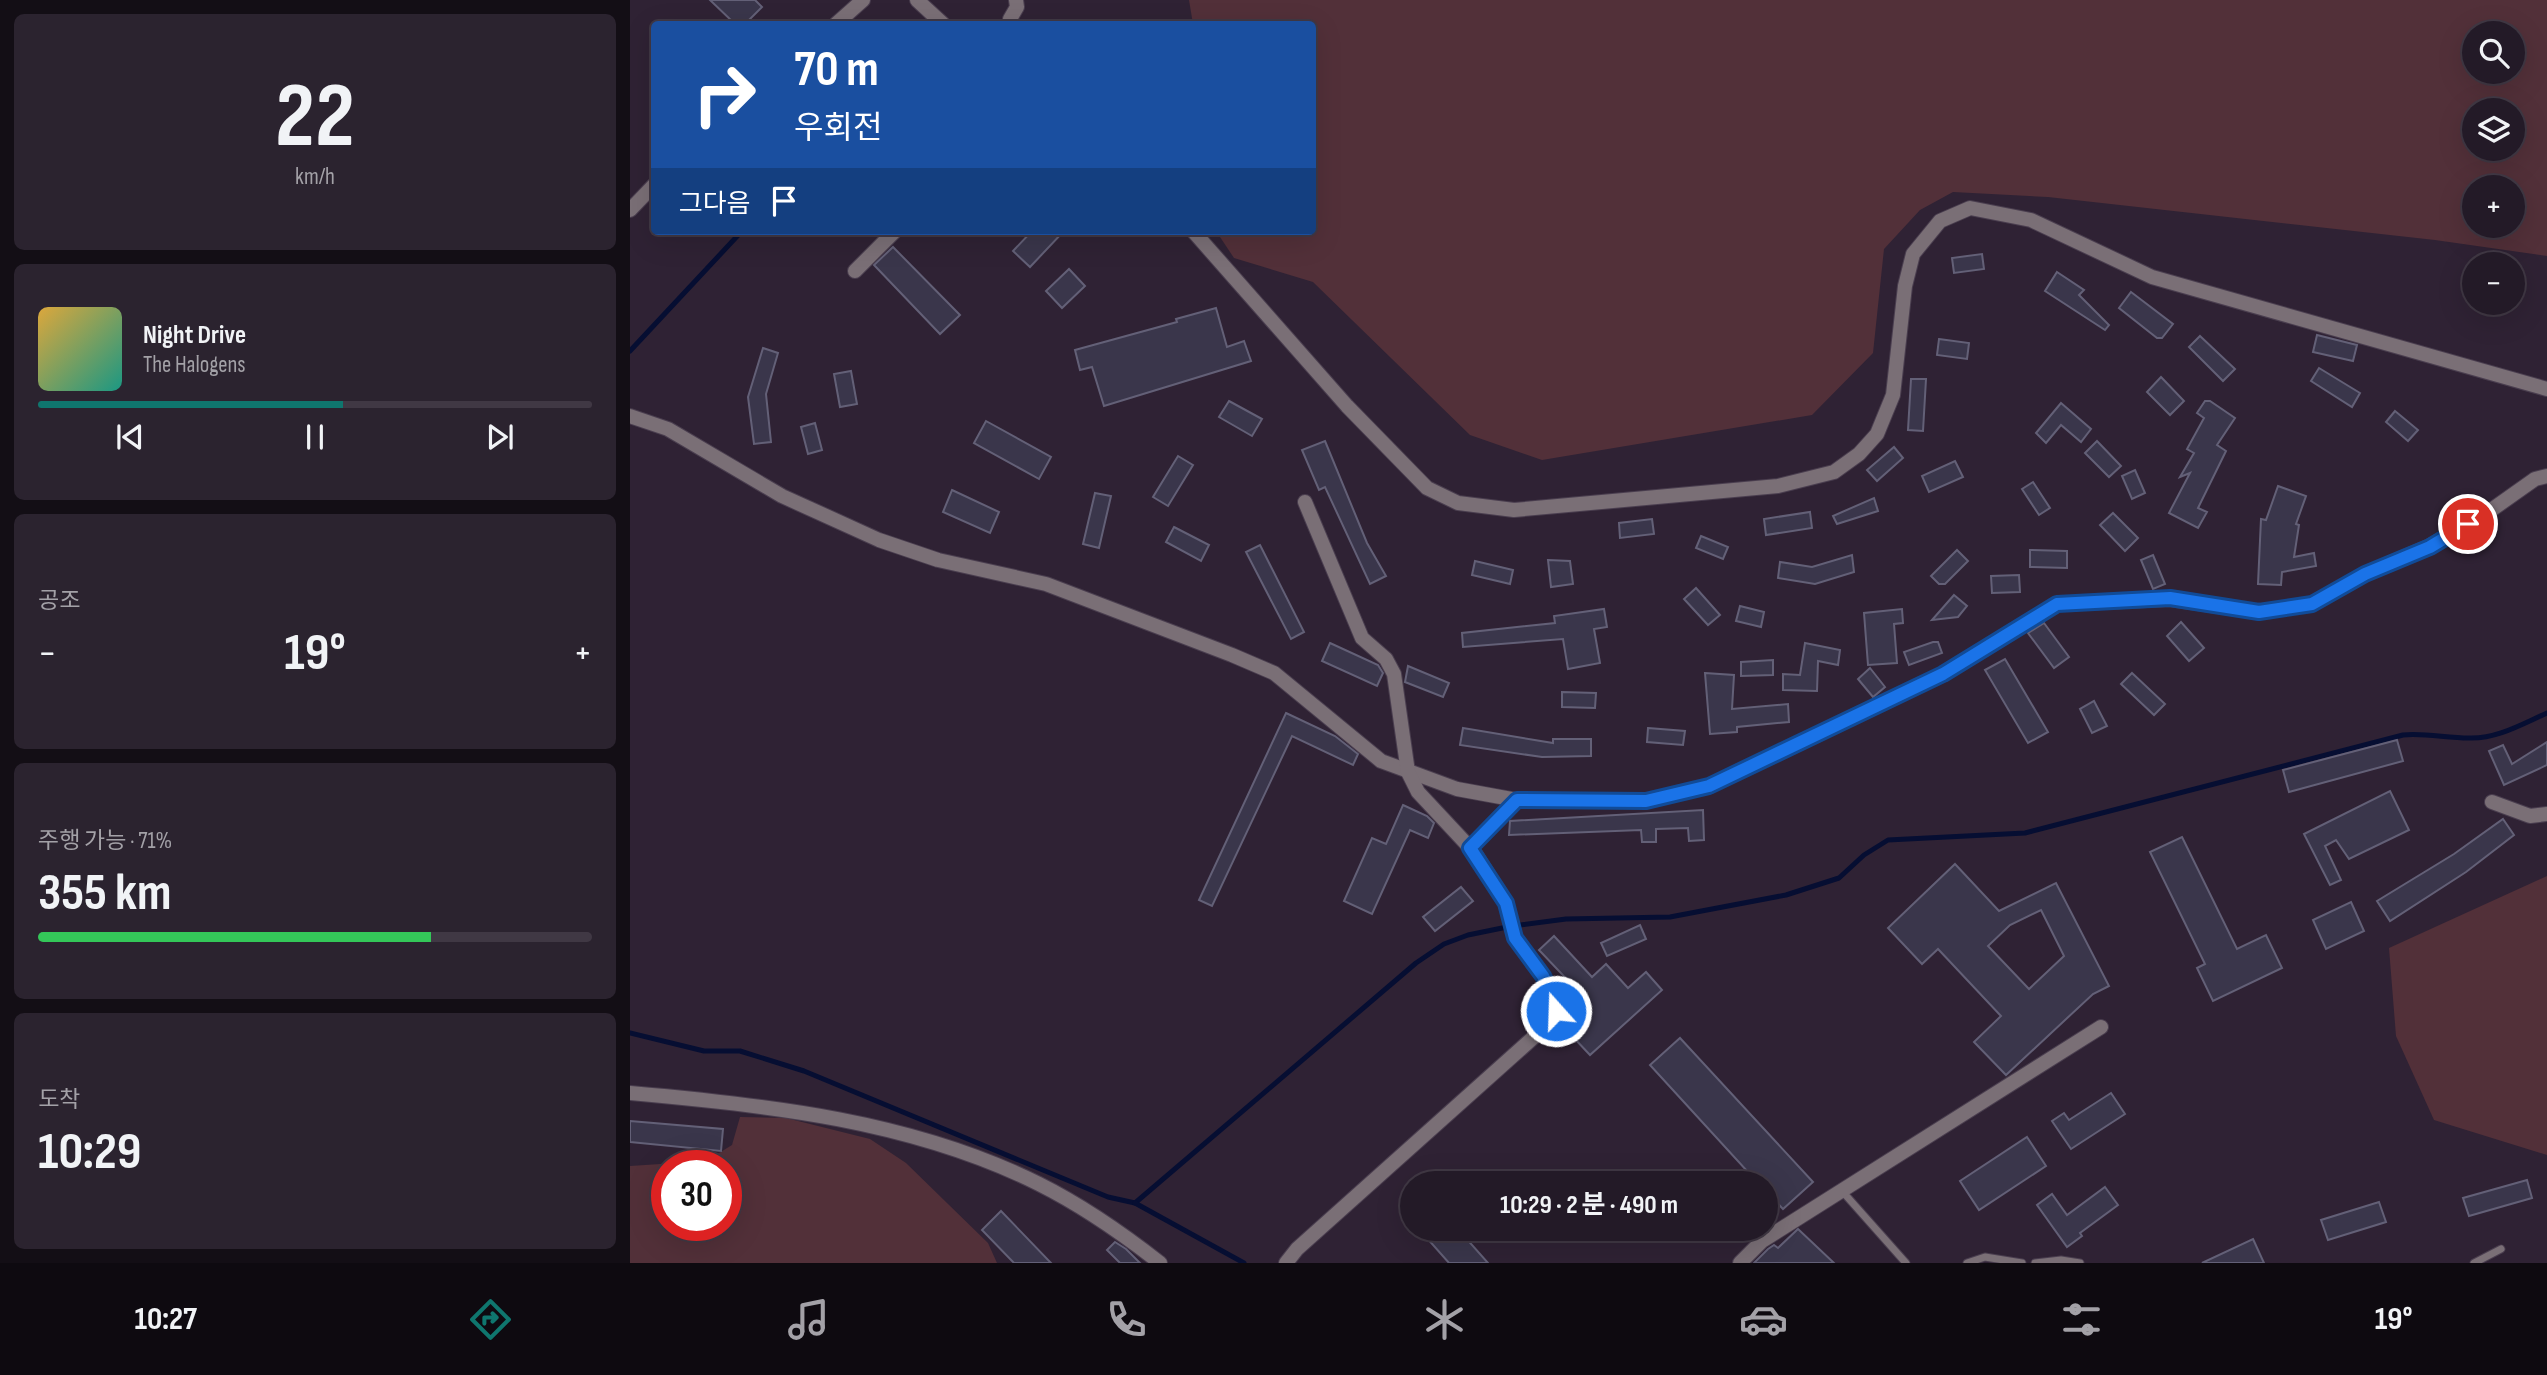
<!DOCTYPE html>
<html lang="ko">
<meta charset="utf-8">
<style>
body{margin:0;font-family:"Sofia Sans Condensed","Noto Sans KR",sans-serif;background:#2b232f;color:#f1f3f6;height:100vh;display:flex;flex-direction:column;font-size:26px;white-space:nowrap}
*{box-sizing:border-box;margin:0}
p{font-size:23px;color:#a3a1a7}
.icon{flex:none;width:38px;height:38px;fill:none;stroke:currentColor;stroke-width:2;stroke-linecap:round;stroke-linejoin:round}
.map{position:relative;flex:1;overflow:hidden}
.drawer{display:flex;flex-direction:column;gap:14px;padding:14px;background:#130e15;width:630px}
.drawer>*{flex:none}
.guide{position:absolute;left:21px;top:21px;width:665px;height:214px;border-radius:7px;box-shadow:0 7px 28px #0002,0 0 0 2px #403844;background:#1a4fa0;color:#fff;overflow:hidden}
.buttons{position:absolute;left:1832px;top:21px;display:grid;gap:14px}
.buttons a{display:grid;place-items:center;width:63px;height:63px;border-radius:50%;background:#231a27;box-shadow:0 7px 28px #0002,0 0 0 2px #403844;font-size:35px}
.speed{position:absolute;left:21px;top:1150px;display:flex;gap:14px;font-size:35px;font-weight:700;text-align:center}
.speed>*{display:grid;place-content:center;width:91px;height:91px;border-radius:50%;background:#231a27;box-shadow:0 7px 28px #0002,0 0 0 2px #403844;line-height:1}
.speed .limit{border:10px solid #d22;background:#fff;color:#111}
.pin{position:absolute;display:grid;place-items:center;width:60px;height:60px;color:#fff;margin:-30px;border:4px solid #fff;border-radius:50%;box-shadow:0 2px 7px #0007}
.me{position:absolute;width:77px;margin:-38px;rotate:340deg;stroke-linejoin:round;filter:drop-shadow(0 0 5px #0008)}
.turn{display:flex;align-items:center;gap:24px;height:147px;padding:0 28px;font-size:32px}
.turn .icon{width:91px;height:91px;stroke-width:2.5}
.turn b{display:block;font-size:49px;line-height:60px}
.then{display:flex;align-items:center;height:66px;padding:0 28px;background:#0003;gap:14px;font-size:26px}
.big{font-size:52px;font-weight:700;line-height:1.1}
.drawer .card{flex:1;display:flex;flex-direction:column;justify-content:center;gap:10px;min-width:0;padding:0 24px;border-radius:10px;background:#2b232f}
.drawer .dial{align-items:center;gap:0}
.dial b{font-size:91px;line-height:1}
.song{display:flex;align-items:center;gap:21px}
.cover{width:84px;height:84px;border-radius:10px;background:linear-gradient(135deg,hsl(40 70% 55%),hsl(170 70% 35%))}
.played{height:7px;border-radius:4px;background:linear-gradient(90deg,#0f766e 55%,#403844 55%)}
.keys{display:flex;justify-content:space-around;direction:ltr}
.heat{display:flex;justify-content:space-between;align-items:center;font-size:38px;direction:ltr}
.charge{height:10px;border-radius:5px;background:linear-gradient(90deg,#34c759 71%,#403844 0)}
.trip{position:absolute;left:770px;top:1171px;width:378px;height:70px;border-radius:35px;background:#231a27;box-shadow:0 7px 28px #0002,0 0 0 2px #403844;font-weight:700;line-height:70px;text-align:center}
.tab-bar{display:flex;height:112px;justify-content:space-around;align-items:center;background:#0e0a10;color:#a3a1a7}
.tab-bar .icon{width:49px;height:49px}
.tab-bar .current{color:#0f766e}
.tab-bar b{font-size:32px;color:#f1f3f6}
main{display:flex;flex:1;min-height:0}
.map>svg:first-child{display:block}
.green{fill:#523039;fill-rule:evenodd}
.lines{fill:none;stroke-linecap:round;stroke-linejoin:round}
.stream{stroke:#060e32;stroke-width:5}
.building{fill:#3a364b;stroke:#636077;stroke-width:2;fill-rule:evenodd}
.service-casing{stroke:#4a3e4f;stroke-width:9}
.minor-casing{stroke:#4a3e4f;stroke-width:16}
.service{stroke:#7a6f76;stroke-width:7}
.minor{stroke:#7a6f76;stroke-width:14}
.route-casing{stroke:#114b97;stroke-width:18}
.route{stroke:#1a73e8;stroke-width:12}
</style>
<main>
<section class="drawer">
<div class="card dial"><b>22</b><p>km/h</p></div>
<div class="card">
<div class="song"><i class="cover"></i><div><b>Night Drive</b><p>The Halogens</p></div></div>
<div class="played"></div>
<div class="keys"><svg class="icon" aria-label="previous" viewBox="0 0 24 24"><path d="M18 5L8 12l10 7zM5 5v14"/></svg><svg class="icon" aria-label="pause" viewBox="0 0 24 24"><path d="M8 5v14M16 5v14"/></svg><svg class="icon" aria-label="next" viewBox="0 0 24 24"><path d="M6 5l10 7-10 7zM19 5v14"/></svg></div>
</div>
<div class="card"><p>공조</p>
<div class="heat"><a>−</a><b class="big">19°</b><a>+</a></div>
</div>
<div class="card"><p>주행 가능 · 71%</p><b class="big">355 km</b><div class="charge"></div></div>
<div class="card"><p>도착</p><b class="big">10:29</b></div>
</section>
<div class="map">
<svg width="1917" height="1263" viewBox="0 0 1917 1263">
<rect width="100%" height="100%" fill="#2f2234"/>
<g class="green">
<path d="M559,0H1917V256L1805,240L1418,197L1323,192L1290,210L1254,249L1243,353L1182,415L912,460L840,435L683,282L604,258L586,231H682V24H563ZM1844,33H1883V72H1844ZM1844,110H1883V149H1844ZM1844,187H1883V226H1844Z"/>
<path d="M1917,876V1155L1804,1120L1766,1036L1759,948Z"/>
<path d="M110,1117L156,1118L240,1139L276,1163L358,1243L367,1263H0V1166L76,1161L102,1145ZM37,1166H96V1225H37Z"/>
</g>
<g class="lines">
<g class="stream">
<path d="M0,351L112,231"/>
<path d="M0,1033L74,1051H110L174,1071L478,1197L505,1203L786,963L814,944L838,935L882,926L936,919L1040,917L1156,895L1209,878L1234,855L1258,840L1395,833L1773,735C1796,733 1816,738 1839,738C1867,739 1892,724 1917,713"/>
<path d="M505,1203L614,1263"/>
</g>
</g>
<g class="building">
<path d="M80,0H125L132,7L115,24H105Z"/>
<path d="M402,231H434L400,267L383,251Z"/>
<path d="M263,247L330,315L310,334L244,265Z"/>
<path d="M1352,254L1354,269L1324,273L1322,258Z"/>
<path d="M439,269L455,286L432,308L416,291Z"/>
<path d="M1427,272L1454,290L1449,295L1479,325L1475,330L1415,291Z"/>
<path d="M1501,292L1543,324L1532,338H1527L1489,308Z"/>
<path d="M586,308L597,347L614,341L621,361L474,406L462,367L450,370L445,350L547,322L546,319Z"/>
<path d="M1687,335L1727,345L1723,361L1683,352Z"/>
<path d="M1570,336L1605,369L1593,381L1559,347Z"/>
<path d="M1309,339L1339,343L1337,359L1307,355Z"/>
<path d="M133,348L148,353L136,394L141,442L124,444L118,397Z"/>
<path d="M1689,368L1730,393L1722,407L1681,381Z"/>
<path d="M221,371L227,404L210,407L204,374Z"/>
<path d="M1531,377L1554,401L1540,415L1517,392Z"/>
<path d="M1281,379H1296L1293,431L1278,430Z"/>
<path d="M599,401L632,419L622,436L589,417Z"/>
<path d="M1575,401H1580L1605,418L1587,445L1596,451L1568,508L1577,512L1568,528L1539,513L1560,473L1550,477L1564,453L1557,449L1574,418L1567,413Z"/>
<path d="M1431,403L1461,429L1451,442L1431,425L1416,443L1406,433Z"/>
<path d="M1765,411L1788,430L1778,441L1756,422Z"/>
<path d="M356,421L421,457L409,479L344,443Z"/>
<path d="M185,423L192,450L178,454L171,427Z"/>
<path d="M695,441L737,543L756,576L740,584L695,487L689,490L672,450Z"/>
<path d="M1467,441L1491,466L1479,477L1455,453Z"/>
<path d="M1264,447L1273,458L1247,481L1237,470Z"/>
<path d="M548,456L563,465L538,506L523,497Z"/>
<path d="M1325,461L1333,477L1299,492L1292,476Z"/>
<path d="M1505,470L1515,493L1502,499L1492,476Z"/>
<path d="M1403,482L1420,508L1409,515L1392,489Z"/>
<path d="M1648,486L1676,496L1666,524L1669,525L1664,557L1684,553L1686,566L1652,572L1651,585L1628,584L1631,519L1636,520Z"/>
<path d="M322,490L369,512L360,533L313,512Z"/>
<path d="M465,493L481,496L469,548L453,544Z"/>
<path d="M1244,498L1248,511L1207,524L1203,516Z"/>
<path d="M1180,512L1182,528L1136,535L1134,519Z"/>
<path d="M1483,513L1508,538L1495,551L1470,525Z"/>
<path d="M1022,519L1024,534L990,538L989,523Z"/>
<path d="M544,527L579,545L571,561L536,542Z"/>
<path d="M1071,536L1098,547L1093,559L1066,548Z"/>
<path d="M630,545L674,632L661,639L616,552Z"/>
<path d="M1327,550L1338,561L1315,584H1309L1301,576Z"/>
<path d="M1400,550L1437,551V568L1400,567Z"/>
<path d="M1222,555L1224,572L1185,584L1148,578L1150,562L1182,567Z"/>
<path d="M1523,555L1535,584L1523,589L1511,560Z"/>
<path d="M918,560L940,561L943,584L921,587Z"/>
<path d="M845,561L883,570L880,584L842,575Z"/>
<path d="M1389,575L1390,592L1362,593L1361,576Z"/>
<path d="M1066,588L1090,615L1078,625L1054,599Z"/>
<path d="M1324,595L1337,606L1328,617L1302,620Z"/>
<path d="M1110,606L1134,612L1131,627L1106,621Z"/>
<path d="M974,609L977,627L964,629L970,663L938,669L933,639L833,647L832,633L925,623L924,616Z"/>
<path d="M1272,609L1273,623L1264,624L1267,663L1238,665L1234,613Z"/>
<path d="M1551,622L1574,648L1559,661L1537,636Z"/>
<path d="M1414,623L1439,657L1424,668L1398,633Z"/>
<path d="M1303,642H1308L1312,653L1279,665L1274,652Z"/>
<path d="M700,643L748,665L753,673L747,686L692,661Z"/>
<path d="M1175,643L1210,650L1208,665L1188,661L1187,691L1153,690V674L1170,675Z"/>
<path d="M1375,659L1418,732L1398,743L1355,670Z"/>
<path d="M1143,660V675L1111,676V662Z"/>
<path d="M778,666L819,683L813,697L775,682Z"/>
<path d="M1240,668L1255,687L1243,697L1228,679Z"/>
<path d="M1075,673L1104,675L1102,709L1158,704L1159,722L1107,727V732L1080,734Z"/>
<path d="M1502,673L1535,704L1524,715L1491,684Z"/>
<path d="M932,692L966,693L965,708L932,707Z"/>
<path d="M1464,701L1477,726L1462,733L1450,709Z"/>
<path d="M656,713L705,736L728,754L723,765L662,736L582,906L569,900Z"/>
<path d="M833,728L923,743V739H961V756L912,757L830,745Z"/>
<path d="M1018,728L1055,731L1053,745L1017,742Z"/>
<path d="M1767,740L1773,761L1659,792L1653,770Z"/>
<path d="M1917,742V765L1874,785L1859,751L1873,745L1882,764Z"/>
<path d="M1760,791L1779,830L1719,859L1706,840L1695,846L1711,880L1700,885L1674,834Z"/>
<path d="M773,805L797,816L804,823L798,838L780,830L742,914L714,901L742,838L756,844Z"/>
<path d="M1073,810L1074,840L1059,841L1058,828L1026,829V842H1012L1011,830L879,835L880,821Z"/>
<path d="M1873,819L1884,835L1836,872L1760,921L1747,901L1824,854Z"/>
<path d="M1552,837L1607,949L1636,935L1652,968L1583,1001L1567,968L1575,964L1520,852Z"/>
<path d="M1325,864L1369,911L1426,883L1479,986L1463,994L1376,1075L1344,1042L1371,1016L1308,949L1292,964L1258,928ZM1411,910L1434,956L1399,989L1358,946L1380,925Z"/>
<path d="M831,887L843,901L805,931L793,917Z"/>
<path d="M1721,902L1734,931L1696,949L1683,920Z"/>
<path d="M1010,925L1016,939L977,956L971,943Z"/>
<path d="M924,936L962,977L976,964L998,988L1016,972L1032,990L960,1055L944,1038L960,1023L938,999L947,990L909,950Z"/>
<path d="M1050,1038L1183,1182L1153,1209L1136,1191V1183H1128L1020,1065Z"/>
<path d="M1481,1093L1495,1114L1441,1149L1422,1121L1434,1113L1439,1120Z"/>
<path d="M0,1121L93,1129L91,1151L0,1142Z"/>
<path d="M1397,1137L1416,1166L1349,1210L1330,1181Z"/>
<path d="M1897,1180L1902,1198L1839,1216L1833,1198Z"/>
<path d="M1475,1187L1488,1205L1450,1233L1452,1236L1437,1247L1407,1205L1422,1194L1437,1215Z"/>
<path d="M1749,1202L1756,1222L1698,1240L1691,1220Z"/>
<path d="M371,1211L421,1263H384L352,1230Z"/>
<path d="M788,1228H827L858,1263H819Z"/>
<path d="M1168,1229L1204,1263H1124L1138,1249L1144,1245L1148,1248Z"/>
<path d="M1623,1239L1634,1263H1572Z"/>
<path d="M485,1242L496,1249L510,1263H490L477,1250Z"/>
</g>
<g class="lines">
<defs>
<g id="service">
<path d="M1212,1191L1276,1263"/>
<path d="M1337,1263L1355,1257L1392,1263"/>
<path d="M1405,1263L1431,1260L1450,1263"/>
<path d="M1844,1263L1871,1249"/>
</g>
<g id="minor">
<path d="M287,0L313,24"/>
<path d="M380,19L387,7L386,0"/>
<path d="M206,24L233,0"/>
<path d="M0,210L24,185"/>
<path d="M563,231L717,406L797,488L828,503L884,510L1148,486L1204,472L1229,454L1247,434L1263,395L1275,286L1283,254L1310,221L1340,208L1401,220L1522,277L1917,389"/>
<path d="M225,271L265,231"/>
<path d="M0,416L38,429L152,496L249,540L308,560L416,584L602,655L644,673L751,761L827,789L887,800L1016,801L1079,786L1313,674L1427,604L1540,599L1629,612L1682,604L1735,574L1800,546L1857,513L1905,479L1917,476"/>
<path d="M1862,802L1900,816L1917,814"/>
<path d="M840,848L887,800"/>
<path d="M0,1093C138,1105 283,1121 409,1184C451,1205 493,1234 530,1263"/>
<path d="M656,1263L667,1249L914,1028L926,1011L925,1000L913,976L885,938L876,903L844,852L788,792L778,772L764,674L756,659L732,638L675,502"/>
<path d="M1110,1263L1132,1241L1471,1027"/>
</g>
</defs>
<use href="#service" class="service-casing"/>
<use href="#minor" class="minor-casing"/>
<use href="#service" class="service"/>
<use href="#minor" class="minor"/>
</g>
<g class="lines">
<defs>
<path id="route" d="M926,1011L925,1000L913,976L885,938L876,903L840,848L887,800L1016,801L1079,786L1313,674L1427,604L1540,598L1629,612L1682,604L1735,574L1800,547L1838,524"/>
</defs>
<use href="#route" class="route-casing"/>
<use href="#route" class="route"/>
</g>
</svg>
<div class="buttons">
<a><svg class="icon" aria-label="search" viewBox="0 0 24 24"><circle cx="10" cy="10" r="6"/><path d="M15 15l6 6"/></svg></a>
<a><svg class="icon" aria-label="layers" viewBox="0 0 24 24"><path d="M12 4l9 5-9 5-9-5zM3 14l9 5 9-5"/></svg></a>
<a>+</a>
<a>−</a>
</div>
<div class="speed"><div class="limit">30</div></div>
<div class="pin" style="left:1838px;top:524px;background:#d93025"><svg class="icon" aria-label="arrive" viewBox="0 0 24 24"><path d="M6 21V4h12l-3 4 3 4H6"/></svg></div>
<svg class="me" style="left:926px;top:1011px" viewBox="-20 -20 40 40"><circle r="17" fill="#1a73e8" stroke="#fff" stroke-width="3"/><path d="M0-11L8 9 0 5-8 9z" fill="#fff"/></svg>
<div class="trip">10:29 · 2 분 · 490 m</div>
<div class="guide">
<div class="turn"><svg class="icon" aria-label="right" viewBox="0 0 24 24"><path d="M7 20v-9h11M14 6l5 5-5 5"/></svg><div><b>70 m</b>우회전</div></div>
<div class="then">그다음<svg class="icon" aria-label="arrive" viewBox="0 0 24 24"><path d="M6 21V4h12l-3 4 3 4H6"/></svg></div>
</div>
</div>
</main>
<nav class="tab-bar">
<b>10:27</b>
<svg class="icon current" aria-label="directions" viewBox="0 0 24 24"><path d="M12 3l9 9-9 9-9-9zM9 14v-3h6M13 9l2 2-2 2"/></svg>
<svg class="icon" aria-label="music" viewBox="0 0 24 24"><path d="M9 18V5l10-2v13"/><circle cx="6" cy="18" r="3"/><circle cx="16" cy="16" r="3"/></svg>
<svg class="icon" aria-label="phone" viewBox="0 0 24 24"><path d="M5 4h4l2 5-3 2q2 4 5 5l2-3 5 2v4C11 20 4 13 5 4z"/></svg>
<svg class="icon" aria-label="climate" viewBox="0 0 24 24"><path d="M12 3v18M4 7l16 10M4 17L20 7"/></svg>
<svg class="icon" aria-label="car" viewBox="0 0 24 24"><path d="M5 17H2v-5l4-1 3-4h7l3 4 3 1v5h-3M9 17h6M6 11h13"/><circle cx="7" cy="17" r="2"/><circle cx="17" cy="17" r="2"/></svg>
<svg class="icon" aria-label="filters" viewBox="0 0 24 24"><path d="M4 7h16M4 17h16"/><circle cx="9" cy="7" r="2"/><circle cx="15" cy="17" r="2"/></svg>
<b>19°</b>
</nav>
